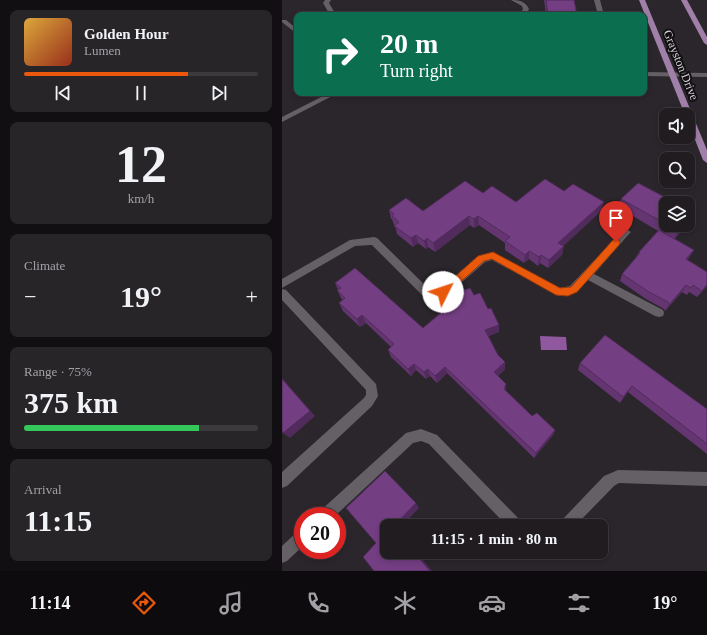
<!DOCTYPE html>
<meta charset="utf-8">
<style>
body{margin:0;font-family:"Times New Roman",serif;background:#282529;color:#f1f3f6;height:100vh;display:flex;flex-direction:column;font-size:15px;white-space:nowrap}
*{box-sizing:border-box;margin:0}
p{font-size:13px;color:#a2a1a5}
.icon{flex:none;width:22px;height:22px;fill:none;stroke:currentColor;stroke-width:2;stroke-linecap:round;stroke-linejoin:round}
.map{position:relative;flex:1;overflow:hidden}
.drawer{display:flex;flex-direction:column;gap:10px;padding:10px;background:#120f12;width:282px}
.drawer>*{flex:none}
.banner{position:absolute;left:12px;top:12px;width:353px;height:84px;border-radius:8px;box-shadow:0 2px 6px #0003,0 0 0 1px #3d3a3e;background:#0b6e4f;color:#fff;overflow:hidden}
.buttons{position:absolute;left:377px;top:108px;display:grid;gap:8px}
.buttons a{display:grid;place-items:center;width:36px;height:36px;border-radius:8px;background:#201c20;box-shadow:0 2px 6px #0003,0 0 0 1px #3d3a3e;font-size:20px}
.speed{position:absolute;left:12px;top:507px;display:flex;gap:8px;font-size:20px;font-weight:700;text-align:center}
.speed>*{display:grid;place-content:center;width:52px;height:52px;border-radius:50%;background:#201c20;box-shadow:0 2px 6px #0003,0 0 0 1px #3d3a3e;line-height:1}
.speed .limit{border:6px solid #d22;background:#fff;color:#111}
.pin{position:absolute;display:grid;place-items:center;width:34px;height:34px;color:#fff;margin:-41px -17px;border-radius:50% 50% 50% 0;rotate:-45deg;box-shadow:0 0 4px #0007}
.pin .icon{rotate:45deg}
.me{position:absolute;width:44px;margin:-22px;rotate:49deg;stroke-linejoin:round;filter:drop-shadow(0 0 3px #0008)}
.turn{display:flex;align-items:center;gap:14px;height:84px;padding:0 20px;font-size:18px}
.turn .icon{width:52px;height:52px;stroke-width:2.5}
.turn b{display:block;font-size:28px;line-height:34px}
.big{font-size:30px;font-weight:600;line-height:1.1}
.drawer .card{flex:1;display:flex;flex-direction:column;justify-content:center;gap:6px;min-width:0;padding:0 14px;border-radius:8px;background:#282529}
.drawer .dial{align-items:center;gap:0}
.dial b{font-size:52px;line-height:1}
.song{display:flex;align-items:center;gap:12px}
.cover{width:48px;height:48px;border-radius:6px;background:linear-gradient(135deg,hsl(40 70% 55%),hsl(10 70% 35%))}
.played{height:4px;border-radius:2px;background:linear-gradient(90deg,#ea580c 70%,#3d3a3e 70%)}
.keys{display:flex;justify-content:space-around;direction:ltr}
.heat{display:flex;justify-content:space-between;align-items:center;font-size:22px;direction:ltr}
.charge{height:6px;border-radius:3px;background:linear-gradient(90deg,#34c759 75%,#3d3a3e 0)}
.trip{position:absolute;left:98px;top:519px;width:228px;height:40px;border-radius:8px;background:#201c20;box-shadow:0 2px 6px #0003,0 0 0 1px #3d3a3e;font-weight:600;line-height:40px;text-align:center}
.dock{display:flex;height:64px;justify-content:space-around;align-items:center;background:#0d0b0d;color:#a2a1a5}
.dock .icon{width:28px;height:28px}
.dock .active{color:#ea580c}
.dock b{font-size:18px;color:#f1f3f6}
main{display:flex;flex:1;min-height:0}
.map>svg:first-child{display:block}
.water{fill:#90589f}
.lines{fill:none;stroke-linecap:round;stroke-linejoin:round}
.minor{fill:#656066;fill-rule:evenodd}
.major{fill:#a07fa9;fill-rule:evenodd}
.wall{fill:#643571}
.shaded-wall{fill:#512b5c}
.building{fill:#743e83;stroke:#512b5c}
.route{fill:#ea580c;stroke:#983908}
.labels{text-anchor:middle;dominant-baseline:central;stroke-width:4;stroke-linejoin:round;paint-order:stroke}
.far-street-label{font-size:12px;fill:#d9d6da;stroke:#121012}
</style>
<main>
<section class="drawer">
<div class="card">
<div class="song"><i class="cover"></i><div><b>Golden Hour</b><p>Lumen</p></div></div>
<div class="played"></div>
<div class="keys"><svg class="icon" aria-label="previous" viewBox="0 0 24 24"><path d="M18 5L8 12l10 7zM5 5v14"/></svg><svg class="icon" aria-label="pause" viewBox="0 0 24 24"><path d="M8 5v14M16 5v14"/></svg><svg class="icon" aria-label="next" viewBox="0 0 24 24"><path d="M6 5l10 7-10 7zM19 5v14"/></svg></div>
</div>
<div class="card dial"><b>12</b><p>km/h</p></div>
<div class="card"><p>Climate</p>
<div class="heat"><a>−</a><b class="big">19°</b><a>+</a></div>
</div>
<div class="card"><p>Range · 75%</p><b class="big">375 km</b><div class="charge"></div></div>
<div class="card"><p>Arrival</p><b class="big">11:15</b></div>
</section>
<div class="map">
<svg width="425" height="571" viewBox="0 0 425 571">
<rect width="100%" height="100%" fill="#2a262b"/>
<path class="water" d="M258,336L284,337L285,350H259Z"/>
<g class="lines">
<g class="minor">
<path d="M43,0H49L47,3L54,15H48L41,3Z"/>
<path d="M229,0C237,0 243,1 247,9L244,15H238L241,9L240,6Z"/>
<path d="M312,0H318L322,15H316Z"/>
<path d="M0,20H4L15,29V34L0,22Z"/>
<path d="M362,72L425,73V77L362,76Z"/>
<path d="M47,93H56L0,122V117Z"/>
<path d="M344,229L349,232L347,234L312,274L381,310L382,313L381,316L377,317L373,316L306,280C297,290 291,296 277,296L210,260L203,262L165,295L153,299L140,295L90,245L73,246L0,288V279L68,240L92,237L95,238L147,289L153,291L157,289L197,256L211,252L278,288L288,286L341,230Z"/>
<path d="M0,289L4,290L94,384L96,396L90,406L5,486L0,488V472L82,398L84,395V390L0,300Z"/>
<path d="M139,429L155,435L239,521L241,526H225L147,444L139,441L131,443L53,516H36L38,511L124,433Z"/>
<path d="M336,470L425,472V486L337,483L332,486L293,526H277L279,521L322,476Z"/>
<path d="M21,529V546L5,561L0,563V546L16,531Z"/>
</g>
<g class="major">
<path d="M357,0H363L425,150V163L421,160L406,122V115H403Z"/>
<path d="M399,0H405L425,37V45L422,43Z"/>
</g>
</g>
<g class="wall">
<path d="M262,0H292L295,15H264Z"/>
<path d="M282,191L319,211L281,246L280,255L266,268L258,263L256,266L247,259L242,263L223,250V243L197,225L192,228L188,225L153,252L146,247L144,249L136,243L131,247L115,234L113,225H112L110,219H109L107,210L141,211L201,193L234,202Z"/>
<path d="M339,199L384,203V225H405L392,239L407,258L405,260L425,272V286L415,297L407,292L405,295L400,292L383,311L382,309L364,299L338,281L340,274L354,257L357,252L376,231L336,207Z"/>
<path d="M53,283L141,328L165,308L164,305L163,297L192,295L206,309L217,325V332L206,336L223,369L216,376L224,384V391L250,416L273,430L271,435L252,458L165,373L155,383L148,376L144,379L134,370L129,376L109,357L106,350L109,347L84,323L78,327L61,311L57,303L61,300L59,298L55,290H56Z"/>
<path d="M298,363L425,409V454L346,392L338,403L296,370Z"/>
</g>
<g class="shaded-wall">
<path d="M322,202L319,211L275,252L276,243Z"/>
<path d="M412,213L408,222L406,224V220Z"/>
<path d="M187,216L188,225L153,252L151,243Z"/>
<path d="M196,216L197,225L192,228V219Z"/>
<path d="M402,225H405L392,240L396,231Z"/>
<path d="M134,235L136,243L131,247L129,238Z"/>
<path d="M145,238L146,247L144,249L142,241Z"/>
<path d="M282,246L280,255L266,268L267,260Z"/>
<path d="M412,250L407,258L400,266L404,259Z"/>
<path d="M247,251V259L242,263L243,255Z"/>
<path d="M259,255L258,263L256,266L257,257Z"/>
<path d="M425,284V286L415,297L420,291Z"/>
<path d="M404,285L400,292L383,311L387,305Z"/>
<path d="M80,315L84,323L78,327L75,319Z"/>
<path d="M217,325V332L203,338V330Z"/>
<path d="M223,362V369L212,379V372Z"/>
<path d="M132,364L134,370L129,376L126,369Z"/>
<path d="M163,367L165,373L155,383L153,376Z"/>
<path d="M146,369L148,376L144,379L142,372Z"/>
<path d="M0,378L33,416L8,438L1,433Z"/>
<path d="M224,384V391L221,395L222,389Z"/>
<path d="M350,386L346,392L338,403L341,397Z"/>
<path d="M273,430L271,435L252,458L254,453Z"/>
<path d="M134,503L137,508L120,526H112Z"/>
<path d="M132,552H134L150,571H148Z"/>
</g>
<g class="building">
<path d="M264,0H292L295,15H266Z"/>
<path d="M263,179L282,191L291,184L322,202L276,243L282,246L267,260L259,255L257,257L247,251L243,255L223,241L228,237L196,216L192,219L187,216L151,243L145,238L142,241L134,235L129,238L112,226L117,222L110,216L112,214L107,210L124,198L141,211L183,181L201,193L210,186L234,202Z"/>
<path d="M356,183L394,203H384V224L339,199Z"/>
<path d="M406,210L412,213L406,220Z"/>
<path d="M385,225H402L396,231Z"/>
<path d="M377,230L412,250L404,259L425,272V284L420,291L411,285L409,288L404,285L387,305L386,302L367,292L340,274L358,253L357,252Z"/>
<path d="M73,268L141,328L167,306L163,297L188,288L192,295L198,293L206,309L209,308L217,325L203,330L216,355L223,362L212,372L224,384L222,389L250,416L255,413L273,430L254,453L163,367L153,376L146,369L142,372L132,364L126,369L106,350L112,344L80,315L75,319L57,303L63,298L55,290L59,288L53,283Z"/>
<path d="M323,335L425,409V444L350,386L341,397L298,363Z"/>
<path d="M0,379L28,411L1,433L0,431Z"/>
<path d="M103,471L134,503L112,526H105V552H132L148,571H92L81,557L94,543L64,508Z"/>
</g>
<path class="route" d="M334,239L337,240L338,242L337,245L295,292L286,296L274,295L210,259L202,261L164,295H158L156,292L196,256L211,252L278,288L289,287L331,240Z"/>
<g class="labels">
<g class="far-street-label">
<text transform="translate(399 65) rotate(68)">Grayston Drive</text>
</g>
</g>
</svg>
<div class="buttons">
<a><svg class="icon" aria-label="sound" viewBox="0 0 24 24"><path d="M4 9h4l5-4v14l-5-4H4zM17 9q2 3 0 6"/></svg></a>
<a><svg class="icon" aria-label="search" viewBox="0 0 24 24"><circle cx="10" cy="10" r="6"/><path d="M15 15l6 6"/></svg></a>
<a><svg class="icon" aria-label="layers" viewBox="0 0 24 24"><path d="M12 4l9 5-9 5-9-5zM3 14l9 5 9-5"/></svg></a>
</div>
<div class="speed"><div class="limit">20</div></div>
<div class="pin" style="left:334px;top:242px;background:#d93025"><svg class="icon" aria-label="arrive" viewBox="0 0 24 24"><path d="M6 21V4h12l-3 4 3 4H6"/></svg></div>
<svg class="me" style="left:161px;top:292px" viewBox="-20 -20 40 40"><circle r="19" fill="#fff"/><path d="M0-13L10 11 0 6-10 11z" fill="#ea580c"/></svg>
<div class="trip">11:15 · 1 min · 80 m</div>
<div class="banner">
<div class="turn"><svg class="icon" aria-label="right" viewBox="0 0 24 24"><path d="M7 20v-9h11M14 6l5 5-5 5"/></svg><div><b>20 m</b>Turn right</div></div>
</div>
</div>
</main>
<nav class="dock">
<b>11:14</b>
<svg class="icon active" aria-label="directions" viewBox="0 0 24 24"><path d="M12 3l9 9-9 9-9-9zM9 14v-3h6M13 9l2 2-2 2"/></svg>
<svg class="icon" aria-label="music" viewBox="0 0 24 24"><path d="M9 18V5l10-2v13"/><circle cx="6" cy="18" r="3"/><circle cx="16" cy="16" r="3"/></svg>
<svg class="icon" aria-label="phone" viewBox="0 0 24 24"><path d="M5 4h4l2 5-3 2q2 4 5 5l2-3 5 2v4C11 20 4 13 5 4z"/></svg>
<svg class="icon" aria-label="climate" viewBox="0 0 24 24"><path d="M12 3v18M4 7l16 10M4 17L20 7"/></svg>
<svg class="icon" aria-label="car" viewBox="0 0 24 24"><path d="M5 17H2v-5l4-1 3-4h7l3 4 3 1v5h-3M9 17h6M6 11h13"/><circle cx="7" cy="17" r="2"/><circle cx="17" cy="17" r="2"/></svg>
<svg class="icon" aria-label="filters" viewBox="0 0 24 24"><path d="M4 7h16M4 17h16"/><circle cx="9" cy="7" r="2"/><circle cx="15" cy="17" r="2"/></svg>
<b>19°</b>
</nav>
